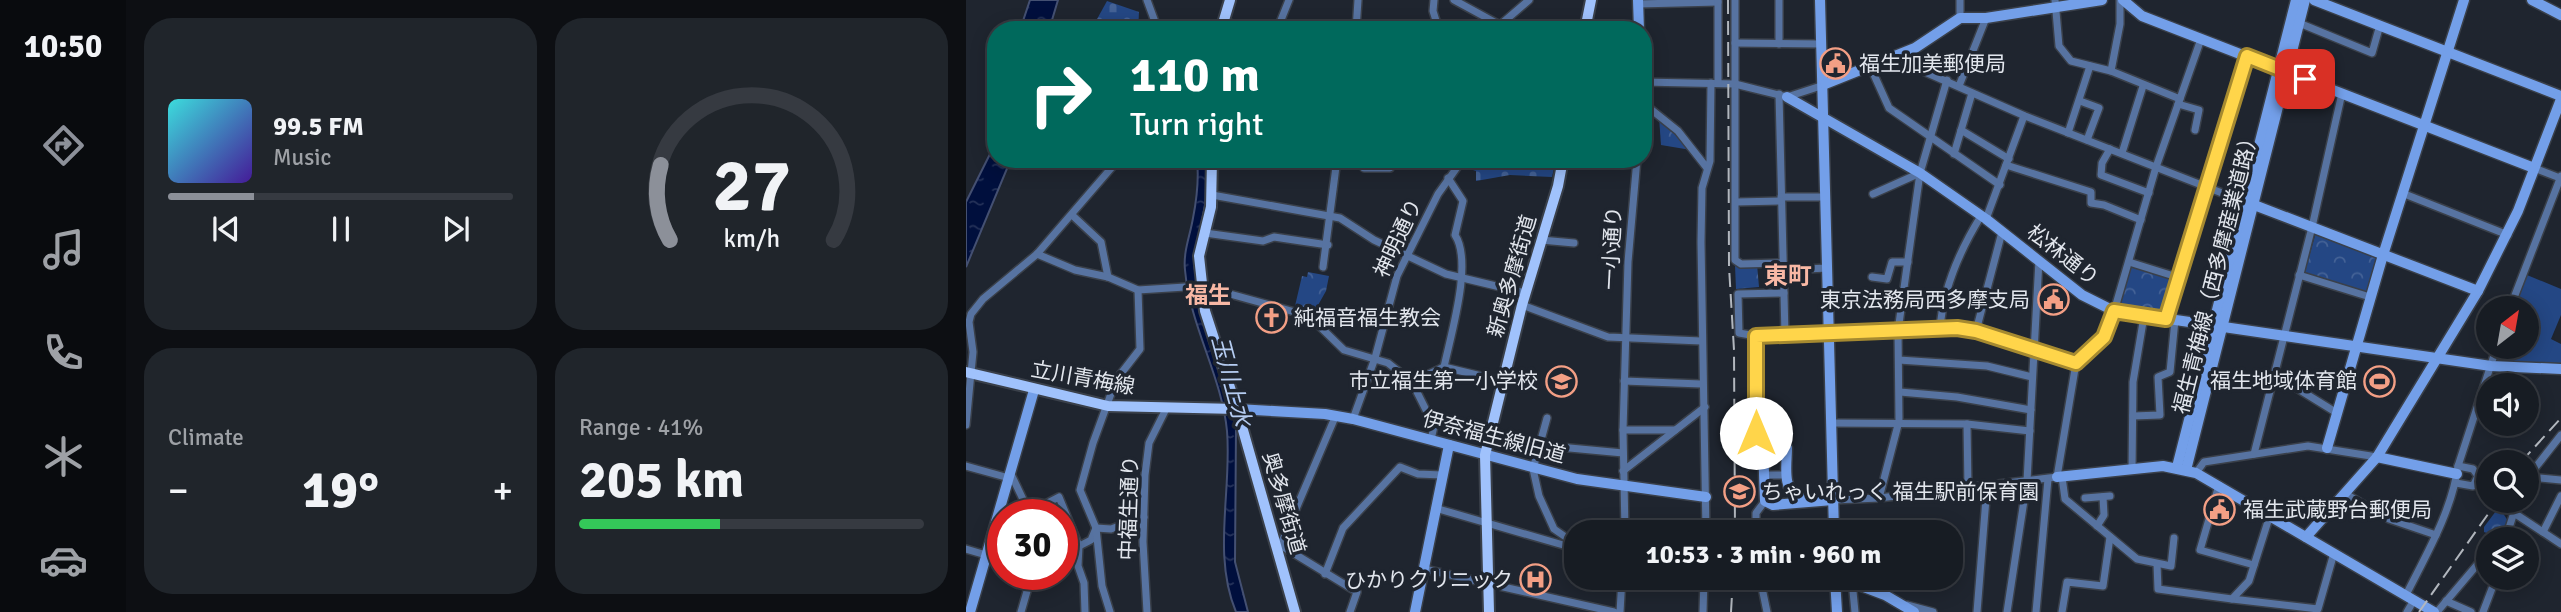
<!DOCTYPE html>
<meta charset="utf-8">
<style>
body{margin:0;font-family:Signika,"Noto Sans JP",sans-serif;background:#20252b;color:#f1f3f6;height:100vh;display:flex;flex-direction:column;font-size:26px;white-space:nowrap}
*{box-sizing:border-box;margin:0}
p{font-size:23px;color:#9ea1a6}
.icon{flex:none;width:38px;height:38px;fill:none;stroke:currentColor;stroke-width:2;stroke-linecap:round;stroke-linejoin:round}
.map{position:relative;flex:1;overflow:hidden}
.panel{display:flex;flex-direction:column;gap:18px;padding:18px;background:#0d0f13;width:840px}
.panel>*{flex:none}
.guide{position:absolute;left:21px;top:21px;width:665px;height:147px;border-radius:28px;box-shadow:0 4px 18px #0003,0 0 0 2px #363a41;background:#00695c;color:#fff;overflow:hidden}
.needle{width:46px;rotate:31deg}
.buttons{position:absolute;left:1510px;top:296px;display:grid;gap:14px}
.buttons a{display:grid;place-items:center;width:63px;height:63px;border-radius:50%;background:#171c23;box-shadow:0 4px 18px #0003,0 0 0 2px #363a41;font-size:35px}
.speed{position:absolute;left:21px;top:499px;display:flex;gap:14px;font-size:35px;font-weight:700;text-align:center}
.speed>*{display:grid;place-content:center;width:91px;height:91px;border-radius:50%;background:#171c23;box-shadow:0 4px 18px #0003,0 0 0 2px #363a41;line-height:1}
.speed .limit{border:10px solid #d22;background:#fff;color:#111}
.pin{position:absolute;display:grid;place-items:center;width:60px;height:60px;color:#fff;margin:-30px;border-radius:14px;box-shadow:0 4px 10px #0006}
.me{position:absolute;width:77px;margin:-38px;rotate:0deg;stroke-linejoin:round;filter:drop-shadow(0 0 5px #0008)}
.turn{display:flex;align-items:center;gap:24px;height:147px;padding:0 28px;font-size:32px}
.turn .icon{width:91px;height:91px;stroke-width:2.5}
.turn b{display:block;font-size:49px;line-height:60px}
.big{font-size:52px;font-weight:700;line-height:1.1}
.panel .card{flex:1;display:flex;flex-direction:column;justify-content:center;gap:10px;min-width:0;padding:0 24px;border-radius:28px;background:#20252b}
.panel .dial{align-items:center;gap:0}
.dial svg{height:182px;overflow:visible;fill:none;stroke:#363a41;stroke-width:7;stroke-linecap:round;text-anchor:middle}
.dial text{fill:#f1f3f6;stroke:none}
.song{display:flex;align-items:center;gap:21px}
.cover{width:84px;height:84px;border-radius:10px;background:linear-gradient(135deg,hsl(180 70% 55%),hsl(260 70% 35%))}
.played{height:7px;border-radius:4px;background:linear-gradient(90deg,#8c9099 25%,#363a41 25%)}
.keys{display:flex;justify-content:space-around;direction:ltr}
.heat{display:flex;justify-content:space-between;align-items:center;font-size:38px;direction:ltr}
.charge{height:10px;border-radius:5px;background:linear-gradient(90deg,#34c759 41%,#363a41 0)}
.panel .tiles{flex:1;display:grid;gap:18px;grid-template-columns:repeat(2,1fr)}
.trip{position:absolute;left:598px;top:520px;width:399px;height:70px;border-radius:28px;background:#171c23;box-shadow:0 4px 18px #0003,0 0 0 2px #363a41;font-weight:700;line-height:70px;text-align:center}
main{display:flex;flex:1;min-height:0}
.dock{display:flex;flex-direction:column;width:126px;justify-content:space-around;align-items:center;background:#090b0e;color:#9ea1a6}
.dock .icon{width:49px;height:49px}
.dock .selected{color:#8c9099}
.dock b{font-size:32px;color:#f1f3f6}
.map>svg:first-child{display:block}
.grass{fill:#244784}
.cemetery{fill:url(#cemetery-stones)}
.park{fill:url(#park-crowns)}
.water{fill:url(#water-ripples);stroke:#445072;stroke-width:2}
.lines{fill:none;stroke-linecap:round;stroke-linejoin:round}
.street-casing{stroke:#3a404a;stroke-width:10}
.secondary-casing{stroke:#3a404a;stroke-width:13}
.primary-casing{stroke:#3a404a;stroke-width:14}
.street{stroke:#5773a1;stroke-width:7}
.secondary{stroke:#739fe9;stroke-width:10}
.primary{stroke:#a0c2fc;stroke-width:10}
.rail{stroke:#b2b7be;stroke-width:2;stroke-dasharray:14 7;stroke-linecap:butt}
.route-casing{stroke:#a68a30;stroke-width:18}
.route{stroke:#ffd54a;stroke-width:12}
.labels{text-anchor:middle;dominant-baseline:central;stroke-width:7;stroke-linejoin:round;paint-order:stroke}
.poi-label{font-size:21px;fill:#e2e6ed;stroke:#1f252f;text-anchor:start}
.street-label{font-size:21px;fill:#e2e6ed;stroke:#1f252f}
.neighbourhood-label{font-size:23px;font-weight:bold;fill:#f8b8a5;stroke:#1f252f}
.water-label{font-size:23px;font-style:italic;fill:#b6cdf2;stroke:#1f252f}
.quarter-label{font-size:24px;font-weight:bold;fill:#f8b8a5;stroke:#1f252f}
</style>
<main>
<nav class="dock">
<b>10:50</b>
<svg class="icon selected" aria-label="directions" viewBox="0 0 24 24"><path d="M12 3l9 9-9 9-9-9zM9 14v-3h6M13 9l2 2-2 2"/></svg>
<svg class="icon" aria-label="music" viewBox="0 0 24 24"><path d="M9 18V5l10-2v13"/><circle cx="6" cy="18" r="3"/><circle cx="16" cy="16" r="3"/></svg>
<svg class="icon" aria-label="phone" viewBox="0 0 24 24"><path d="M5 4h4l2 5-3 2q2 4 5 5l2-3 5 2v4C11 20 4 13 5 4z"/></svg>
<svg class="icon" aria-label="climate" viewBox="0 0 24 24"><path d="M12 3v18M4 7l16 10M4 17L20 7"/></svg>
<svg class="icon" aria-label="car" viewBox="0 0 24 24"><path d="M5 17H2v-5l4-1 3-4h7l3 4 3 1v5h-3M9 17h6M6 11h13"/><circle cx="7" cy="17" r="2"/><circle cx="17" cy="17" r="2"/></svg>
</nav>
<section class="panel">
<div class="tiles">
<div class="card">
<div class="song"><i class="cover"></i><div><b>99.5 FM</b><p>Music</p></div></div>
<div class="played"></div>
<div class="keys"><svg class="icon" aria-label="previous" viewBox="0 0 24 24"><path d="M18 5L8 12l10 7zM5 5v14"/></svg><svg class="icon" aria-label="pause" viewBox="0 0 24 24"><path d="M8 5v14M16 5v14"/></svg><svg class="icon" aria-label="next" viewBox="0 0 24 24"><path d="M6 5l10 7-10 7zM19 5v14"/></svg></div>
</div>
<div class="card dial"><svg viewBox="0 0 100 80">
<path d="M14 69A42 42 0 1 1 86 69"/>
<path d="M14 69A42 42 0 0 1 10 36" stroke="#8c9099"/>
<text x="50" y="56" font-size="32" font-weight="700">27</text>
<text x="50" y="72" font-size="11">km/h</text>
</svg></div>
<div class="card"><p>Climate</p>
<div class="heat"><a>−</a><b class="big">19°</b><a>+</a></div>
</div>
<div class="card"><p>Range · 41%</p><b class="big">205 km</b><div class="charge"></div></div>
</div>
</section>
<div class="map">
<svg width="1595" height="612" viewBox="0 0 1595 612">
<defs>
<pattern id="cemetery-stones" width="16" height="16" patternUnits="userSpaceOnUse" patternTransform="scale(1.75)"><rect width="16" height="16" fill="#244784"/><path d="M2 7V4a2 2 0 0 1 4 0v3zM10 15v-3a2 2 0 0 1 4 0v3z" fill="#446296"/></pattern>
<pattern id="park-crowns" width="20" height="18" patternUnits="userSpaceOnUse" patternTransform="scale(1.75)"><rect width="20" height="18" fill="#244784"/><path d="M2 6a3 3 0 1 1 6 0M12 15a3 3 0 1 1 6 0" fill="none" stroke="#446296"/></pattern>
<pattern id="water-ripples" width="26" height="14" patternUnits="userSpaceOnUse" patternTransform="scale(1.75)"><rect width="26" height="14" fill="#000f3d"/><path d="M2 4q2-2 4 0t4 0M15 11q2-2 4 0t4 0" fill="none" stroke="#253259"/></pattern>
</defs>
<rect width="100%" height="100%" fill="#1f252f"/>
<path class="grass" d="M1561,275L1595,289V315L1585,339L1595,344V365L1533,363L1531,360L1536,347L1561,346V308H1549Z"/>
<g class="cemetery">
<path d="M141,1L173,12L172,30H125Z"/>
<path d="M507,159H590L586,177L544,175L510,181V171L504,169Z"/>
</g>
<g class="park">
<path d="M693,117L725,150L695,145Z"/>
<path d="M1350,232L1413,258L1401,294L1338,275Z"/>
<path d="M791,264L793,287L770,289L769,265Z"/>
<path d="M1163,265L1207,278L1195,314L1156,309L1153,303Z"/>
<path d="M342,272L363,276L360,291L347,314L329,306L336,276L341,277Z"/>
<path d="M1533,507L1542,521L1532,537L1518,532V527Z"/>
</g>
<g class="water">
<path d="M64,0H92L83,30H54Z"/>
<path d="M30,142V159H45L0,267V202Z"/>
<path d="M231,159H241V194L228,264L234,303L270,426L269,562L282,612H270C246,555 266,490 261,431C256,377 224,326 219,270C217,252 224,236 227,218C231,198 233,179 231,159Z"/>
</g>
<g class="lines">
<defs>
<g id="street">
<path d="M181,0L192,30"/>
<path d="M468,0L467,11L473,30"/>
<path d="M488,0L543,30"/>
<path d="M769,0V260L775,264L817,263"/>
<path d="M813,0V44"/>
<path d="M1089,0L1093,46L1105,61L1145,71L1214,99"/>
<path d="M672,4L752,2"/>
<path d="M994,18V0"/>
<path d="M257,21L287,30"/>
<path d="M1333,23L1406,53L1414,25"/>
<path d="M534,25L563,0"/>
<path d="M311,30L323,0"/>
<path d="M390,30L392,0"/>
<path d="M606,30L612,24L620,25"/>
<path d="M769,43L855,44"/>
<path d="M927,58L1059,116L1279,202"/>
<path d="M904,66L923,108L1034,185"/>
<path d="M1145,71L1154,24V0"/>
<path d="M677,82L769,84L821,97L858,85"/>
<path d="M752,83V0"/>
<path d="M993,86L1020,18"/>
<path d="M813,94L819,335"/>
<path d="M1114,101L1133,108L1121,140"/>
<path d="M677,103L712,131L741,168"/>
<path d="M1212,104L1233,110L1229,130"/>
<path d="M995,130L1043,159"/>
<path d="M1102,133L1124,66"/>
<path d="M1144,149L1136,163L1135,175L1183,193"/>
<path d="M1156,153L1177,86"/>
<path d="M988,154L1006,93"/>
<path d="M1040,165L1125,192V203L1138,205L1175,220"/>
<path d="M398,168H424L425,164L419,159"/>
<path d="M1568,168L1594,178"/>
<path d="M1436,193L1542,235"/>
<path d="M907,194L954,173"/>
<path d="M246,195L374,218L408,240L480,274L559,293"/>
<path d="M815,197H860"/>
<path d="M770,202L815,201"/>
<path d="M106,215L135,242L142,277"/>
<path d="M1020,219L1058,116"/>
<path d="M239,233L297,241L308,237L362,245"/>
<path d="M575,240L608,243"/>
<path d="M71,254L109,270L142,277L172,290L235,286L343,316L378,350L422,363L446,382L468,426L465,440"/>
<path d="M1163,262L1211,277"/>
<path d="M357,267L371,159"/>
<path d="M817,270L862,268"/>
<path d="M1333,275L1404,297"/>
<path d="M906,277L921,279L926,262H942"/>
<path d="M556,305L642,337L735,341"/>
<path d="M1544,308L1595,176"/>
<path d="M1200,319L1281,56"/>
<path d="M974,329C977,288 994,250 1015,216"/>
<path d="M1010,331L1036,232"/>
<path d="M790,336L773,333L772,294L818,293"/>
<path d="M933,360L1021,366L1066,377"/>
<path d="M478,367C485,334 507,262 489,235L497,201L482,178"/>
<path d="M1307,379L1324,384L1371,413"/>
<path d="M658,381L735,384"/>
<path d="M446,382L478,367L536,381"/>
<path d="M934,392L991,397L1065,410"/>
<path d="M1167,416L1194,415L1192,377L1204,372L1209,320"/>
<path d="M581,418L567,469L573,496L588,529L611,545"/>
<path d="M387,419L409,358L431,276L472,194L497,159"/>
<path d="M866,423L1001,424L1064,431"/>
<path d="M1001,424L1002,488"/>
<path d="M0,425L7,352L3,322L5,314L17,299L71,254L153,159"/>
<path d="M657,430H709"/>
<path d="M1595,435L1562,477L1595,480"/>
<path d="M574,441L593,447L657,453"/>
<path d="M797,446L791,433L790,336L991,328L1010,331L1110,363"/>
<path d="M1288,454L1346,227L1376,93"/>
<path d="M0,466L43,478"/>
<path d="M1166,470L1167,382L1178,316"/>
<path d="M657,471L739,407"/>
<path d="M44,472L64,514"/>
<path d="M1230,473L1238,462L1342,446L1411,457"/>
<path d="M797,475H821"/>
<path d="M1096,477L1099,499L1171,559L1205,566L1208,538"/>
<path d="M1490,483L1507,486L1512,476L1507,469L1492,466"/>
<path d="M1253,485L1234,550L1288,565"/>
<path d="M1378,493L1423,519L1470,535"/>
<path d="M913,498L933,421L932,331L954,173L981,80"/>
<path d="M1119,498L1144,496"/>
<path d="M867,500L913,498L1091,477L1110,363L1134,341L1144,325L1190,167L1235,39"/>
<path d="M469,508L611,549"/>
<path d="M64,512L93,497L113,546L112,566L118,583L119,612"/>
<path d="M1548,513L1595,544"/>
<path d="M1304,515L1283,581L1266,599L1352,609L1368,553"/>
<path d="M1131,526L1138,515L1137,497"/>
<path d="M130,528L145,529L178,517"/>
<path d="M659,532L657,430L662,262L671,159"/>
<path d="M740,532L735,242L736,188L744,161L745,83"/>
<path d="M790,532V513L799,501"/>
<path d="M1577,532L1595,496"/>
<path d="M1534,539L1543,528L1552,500"/>
<path d="M315,544L370,415"/>
<path d="M314,545L391,592L384,612"/>
<path d="M0,549L37,560"/>
<path d="M96,555L125,540L130,528"/>
<path d="M1191,564L1192,589L1266,599"/>
<path d="M458,569L648,612"/>
<path d="M359,574L377,528L434,467L452,474L476,475"/>
<path d="M794,578L801,612"/>
<path d="M886,581L889,612"/>
<path d="M1440,595C1460,555 1486,511 1492,466L1531,346"/>
<path d="M1480,601L1505,612"/>
<path d="M941,605L967,612"/>
<path d="M55,612L66,574"/>
<path d="M144,612L136,586L130,528L114,490L127,443L150,380L174,349L172,290"/>
<path d="M181,612L177,542L179,475L183,443L200,409"/>
<path d="M654,612L656,578"/>
<path d="M737,612L738,578"/>
<path d="M1011,612L1021,486"/>
<path d="M1041,612L1061,481L1073,260"/>
<path d="M1070,612L1082,479"/>
<path d="M1096,612L1101,582L1137,586L1144,537"/>
<path d="M1441,612L1448,600"/>
<path d="M1471,612L1522,552"/>
<path d="M1517,612L1530,578"/>
</g>
<g id="secondary">
<path d="M672,0L673,30"/>
<path d="M854,0L868,532"/>
<path d="M1157,0L1176,16L1568,168"/>
<path d="M1348,0L1595,96"/>
<path d="M1566,0L1595,15"/>
<path d="M859,84L949,48L994,18H1020L1136,0"/>
<path d="M821,97L954,173L1020,219L1116,295L1148,311L1525,366L1595,369"/>
<path d="M1283,203L1512,291"/>
<path d="M271,409L359,414L387,419L611,479L740,497"/>
<path d="M815,441L821,448C821,462 815,494 835,496C847,498 856,495 867,500L807,505L799,501L797,446L801,442Z"/>
<path d="M1361,448L1417,255L1498,0"/>
<path d="M1411,457L1491,474"/>
<path d="M1211,467L1330,0"/>
<path d="M1220,470L1339,0"/>
<path d="M1091,477L1197,466L1230,473L1468,612"/>
<path d="M1340,537L1411,457L1512,291L1552,211L1595,99"/>
<path d="M869,578L871,612"/>
<path d="M874,578L919,595L948,612"/>
<path d="M4,612L68,390"/>
<path d="M449,612L483,445"/>
</g>
<g id="primary">
<path d="M255,30L264,0"/>
<path d="M619,30L625,0"/>
<path d="M246,159L245,207L233,256L239,311L271,409L329,612"/>
<path d="M0,372L142,406L271,409"/>
<path d="M523,612L519,455L556,305L592,186L597,159"/>
</g>
</defs>
<use href="#street" class="street-casing"/>
<use href="#secondary" class="secondary-casing"/>
<use href="#primary" class="primary-casing"/>
<use href="#street" class="street"/>
<use href="#secondary" class="secondary"/>
<use href="#primary" class="primary"/>
<g class="rail">
<path d="M762,0L763,267L768,350L769,532"/>
<path d="M1555,462L1595,418"/>
<path d="M765,612L767,578"/>
<path d="M1453,612L1532,500"/>
</g>
</g>
<g class="lines">
<defs>
<path id="route" d="M790,433V336L991,328L1010,331L1110,363L1138,337L1148,311L1200,319L1281,56L1339,79"/>
</defs>
<use href="#route" class="route-casing"/>
<use href="#route" class="route"/>
</g>
<defs>
<symbol id="civic-ring" viewBox="-11 -11 22 22"><circle r="9.5" fill="#1f252f" stroke="#f39f85" stroke-width="1.5"/><path d="M-.6-6.5H3V-4.5H.6V-3L4-1V1h2V6H-6V1h2V-1L-.6-3ZM-1.2 2.5V6h2.4V2.5Z" fill="#f39f85"/></symbol>
<symbol id="church-ring" viewBox="-11 -11 22 22"><circle r="9.5" fill="#1f252f" stroke="#f39f85" stroke-width="1.5"/><path d="M-1.2-6h2.4v3.5h3.3v2.4h-3.3V6h-2.4V-.1h-3.3v-2.4h3.3Z" fill="#f39f85"/></symbol>
<symbol id="school-ring" viewBox="-11 -11 22 22"><circle r="9.5" fill="#1f252f" stroke="#f39f85" stroke-width="1.5"/><path d="M0-5L7-2L0 1L-7-2ZM-4 1L0 2.5L4 1V4Q0 6-4 4Z" fill="#f39f85"/></symbol>
<symbol id="stadium-ring" viewBox="-11 -11 22 22"><circle r="9.5" fill="#1f252f" stroke="#f39f85" stroke-width="1.5"/><path d="M0-5a6.5 5 0 1 0 0 10a6.5 5 0 1 0 0-10ZM-3.5-1.8h7v3.6h-7Z" fill="#f39f85"/></symbol>
<symbol id="hospital-ring" viewBox="-11 -11 22 22"><circle r="9.5" fill="#1f252f" stroke="#f39f85" stroke-width="1.5"/><path d="M-5-5h3v3.5h4V-5h3V5h-3V1.5h-4V5h-3Z" fill="#f39f85"/></symbol>
</defs>
<g fill-rule="evenodd">
<use href="#civic-ring" x="852" y="46" width="35" height="35"/>
<use href="#civic-ring" x="1070" y="282" width="35" height="35"/>
<use href="#church-ring" x="288" y="300" width="35" height="35"/>
<use href="#school-ring" x="578" y="364" width="35" height="35"/>
<use href="#stadium-ring" x="1396" y="364" width="35" height="35"/>
<use href="#school-ring" x="756" y="474" width="35" height="35"/>
<use href="#civic-ring" x="1236" y="492" width="35" height="35"/>
<use href="#hospital-ring" x="552" y="562" width="35" height="35"/>
</g>
<g class="labels">
<g class="poi-label">
<text x="893" y="64">福生加美郵便局</text>
<text x="1064" y="300" text-anchor="end">東京法務局西多摩支局</text>
<text x="328" y="318">純福音福生教会</text>
<text x="572" y="381" text-anchor="end">市立福生第一小学校</text>
<text x="1391" y="381" text-anchor="end">福生地域体育館</text>
<text x="796" y="492">ちゃいれっく 福生駅前保育園</text>
<text x="1277" y="510">福生武蔵野台郵便局</text>
<text x="547" y="580" text-anchor="end">ひかりクリニック</text>
</g>
<g class="street-label">
<text transform="translate(432 238) rotate(-65)">神明通り</text>
<text transform="translate(646 248) rotate(-87)">一小通り</text>
<text transform="translate(1097 255) rotate(38)">松林通り</text>
<text transform="translate(1250 271) rotate(-76)">福生青梅線（西多摩産業道路）</text>
<text transform="translate(546 276) rotate(-74)">新奥多摩街道</text>
<text transform="translate(117 378) rotate(10)">立川青梅線</text>
<text transform="translate(528 437) rotate(15)">伊奈福生線旧道</text>
<text transform="translate(318 503) rotate(74)">奥多摩街道</text>
<text transform="translate(163 508) rotate(-88)">中福生通り</text>
</g>
<g class="neighbourhood-label">
<text x="242" y="295">福生</text>
</g>
<g class="water-label">
<text transform="translate(265 381) rotate(75)">玉川上水</text>
</g>
<g class="quarter-label">
<text x="822" y="276">東町</text>
</g>
</g>
</svg>
<div class="buttons">
<a><svg class="needle" viewBox="-14 -14 28 28"><path d="M0-13l5 13h-10z" fill="#e53935"/><path d="M0 13l5-13h-10z" fill="#9ea1a6"/></svg></a>
<a><svg class="icon" aria-label="sound" viewBox="0 0 24 24"><path d="M4 9h4l5-4v14l-5-4H4zM17 9q2 3 0 6"/></svg></a>
<a><svg class="icon" aria-label="search" viewBox="0 0 24 24"><circle cx="10" cy="10" r="6"/><path d="M15 15l6 6"/></svg></a>
<a><svg class="icon" aria-label="layers" viewBox="0 0 24 24"><path d="M12 4l9 5-9 5-9-5zM3 14l9 5 9-5"/></svg></a>
</div>
<div class="speed"><div class="limit">30</div></div>
<div class="pin" style="left:1339px;top:79px;background:#d93025"><svg class="icon" aria-label="arrive" viewBox="0 0 24 24"><path d="M6 21V4h12l-3 4 3 4H6"/></svg></div>
<svg class="me" style="left:790px;top:433px" viewBox="-20 -20 40 40"><circle r="19" fill="#fff"/><path d="M0-13L10 11 0 6-10 11z" fill="#ffd54a"/></svg>
<div class="trip">10:53 · 3 min · 960 m</div>
<div class="guide">
<div class="turn"><svg class="icon" aria-label="right" viewBox="0 0 24 24"><path d="M7 20v-9h11M14 6l5 5-5 5"/></svg><div><b>110 m</b>Turn right</div></div>
</div>
</div>
</main>
